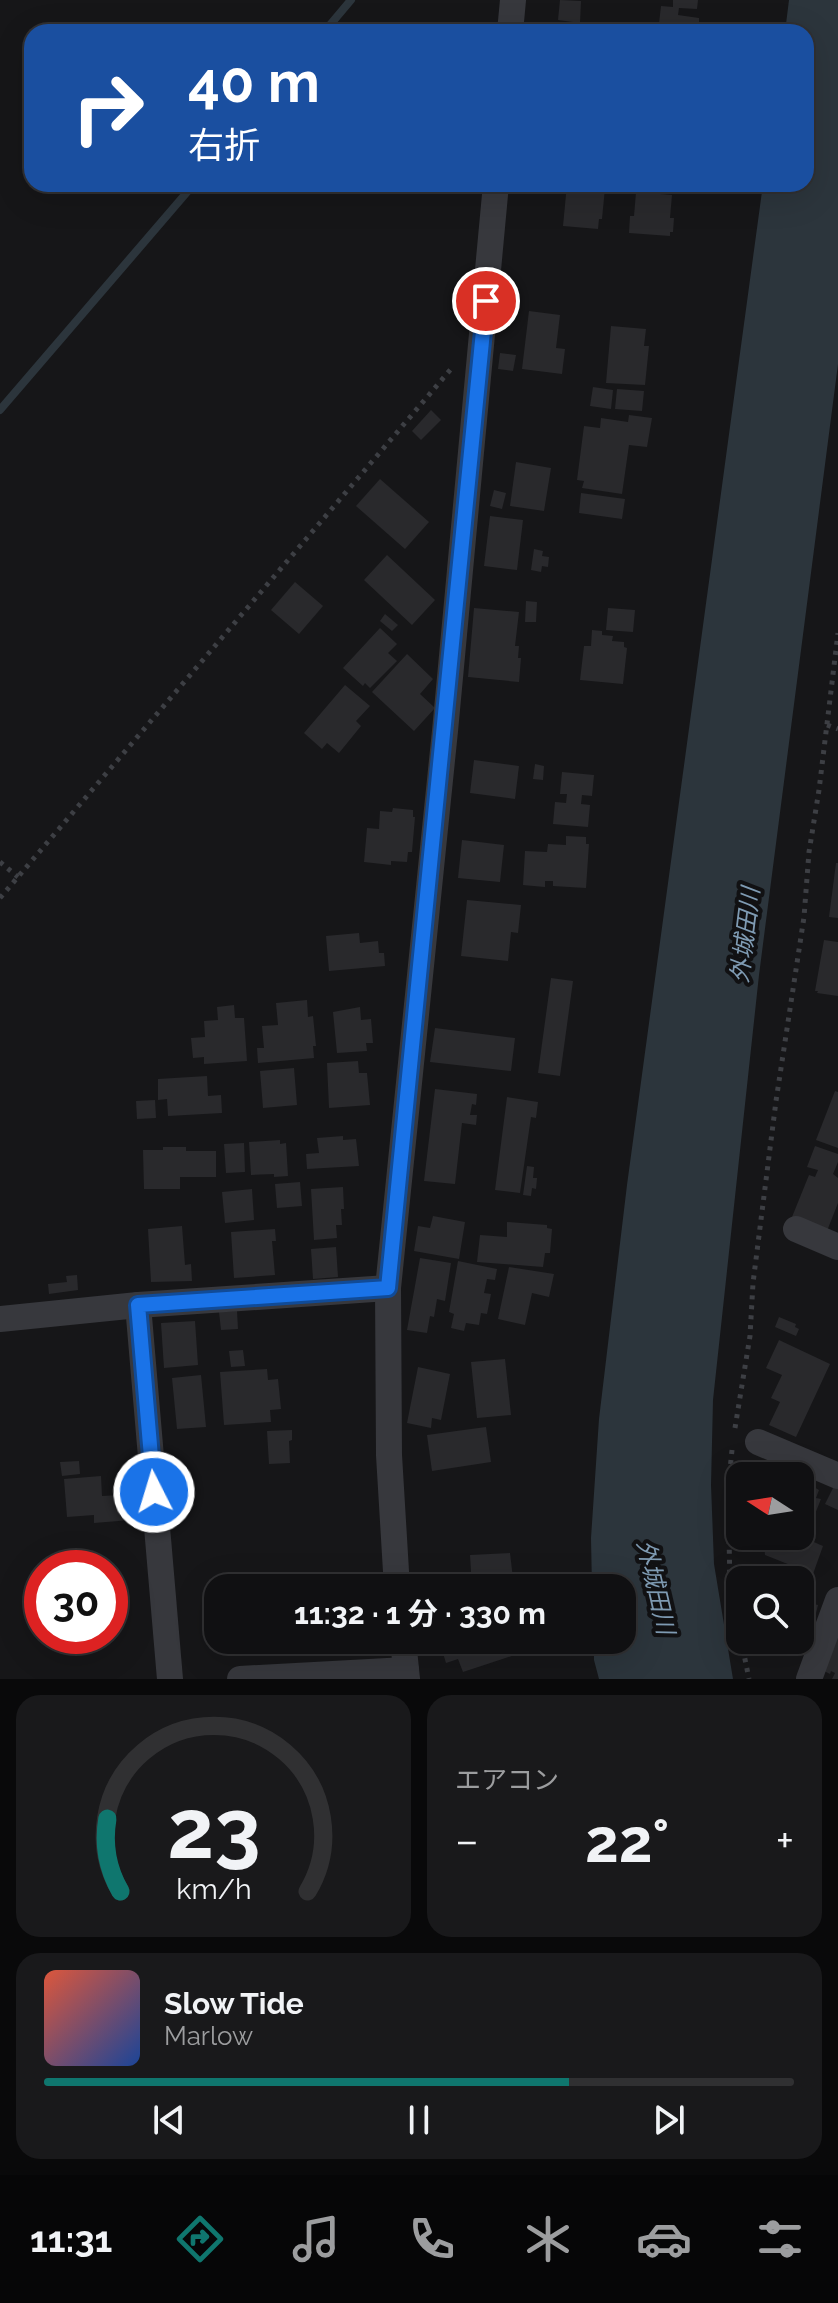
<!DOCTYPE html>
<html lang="ja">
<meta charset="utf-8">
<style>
body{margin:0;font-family:Raleway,"Noto Sans JP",sans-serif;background:#19191b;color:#f1f3f6;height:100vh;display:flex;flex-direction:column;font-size:30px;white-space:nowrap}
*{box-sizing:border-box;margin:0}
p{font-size:26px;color:#9c9d9f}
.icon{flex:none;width:44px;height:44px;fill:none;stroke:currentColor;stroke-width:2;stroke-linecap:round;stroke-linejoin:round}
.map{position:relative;height:1679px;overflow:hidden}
.panel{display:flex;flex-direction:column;gap:16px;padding:16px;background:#09090a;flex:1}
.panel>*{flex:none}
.banner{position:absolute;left:24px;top:24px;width:790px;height:168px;border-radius:24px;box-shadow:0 8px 32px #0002,0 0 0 2px #303032;background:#1a4fa0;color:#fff;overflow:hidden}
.needle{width:52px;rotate:282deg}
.tools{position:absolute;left:726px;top:1462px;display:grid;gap:16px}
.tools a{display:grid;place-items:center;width:88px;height:88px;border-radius:16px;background:#101012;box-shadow:0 8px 32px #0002,0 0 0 2px #303032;font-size:40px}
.speed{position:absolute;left:24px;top:1550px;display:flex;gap:16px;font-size:40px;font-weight:700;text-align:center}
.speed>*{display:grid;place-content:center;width:104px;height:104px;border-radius:50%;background:#101012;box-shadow:0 8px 32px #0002,0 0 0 2px #303032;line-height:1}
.speed .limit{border:12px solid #d22;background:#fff;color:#111}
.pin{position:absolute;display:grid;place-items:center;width:68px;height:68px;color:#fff;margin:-34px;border:4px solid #fff;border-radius:50%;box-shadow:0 2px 8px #0007}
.me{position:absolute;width:88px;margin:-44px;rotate:355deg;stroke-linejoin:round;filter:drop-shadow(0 0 6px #0008)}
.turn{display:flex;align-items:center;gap:28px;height:168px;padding:0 32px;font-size:36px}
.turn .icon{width:104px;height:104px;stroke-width:2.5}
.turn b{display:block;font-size:56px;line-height:68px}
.big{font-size:60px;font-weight:700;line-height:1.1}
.panel .widget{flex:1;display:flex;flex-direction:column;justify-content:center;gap:12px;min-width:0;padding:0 28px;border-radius:24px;background:#19191b}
.panel .dial{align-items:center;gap:0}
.dial svg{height:208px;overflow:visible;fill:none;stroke:#303032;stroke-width:7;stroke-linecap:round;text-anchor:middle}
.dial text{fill:#f1f3f6;stroke:none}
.song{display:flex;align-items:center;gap:24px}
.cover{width:96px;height:96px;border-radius:12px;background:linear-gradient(135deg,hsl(10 70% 55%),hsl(220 70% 35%))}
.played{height:8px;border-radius:4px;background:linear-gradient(90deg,#0f766e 70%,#303032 70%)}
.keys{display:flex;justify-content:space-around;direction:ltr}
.heat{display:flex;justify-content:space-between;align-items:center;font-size:44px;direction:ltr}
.panel .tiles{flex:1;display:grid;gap:16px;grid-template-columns:1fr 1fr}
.widget:last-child{grid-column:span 2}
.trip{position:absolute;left:204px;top:1574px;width:432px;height:80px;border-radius:24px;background:#101012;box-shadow:0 8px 32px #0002,0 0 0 2px #303032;font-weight:700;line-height:80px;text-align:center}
.dock{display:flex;height:128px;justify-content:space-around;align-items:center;background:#060607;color:#9c9d9f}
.dock .icon{width:56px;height:56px}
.dock .current{color:#0f766e}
.dock b{font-size:36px;color:#f1f3f6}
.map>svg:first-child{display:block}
.water{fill:#2c353c}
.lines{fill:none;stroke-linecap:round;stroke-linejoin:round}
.stream{stroke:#2c353c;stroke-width:8}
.building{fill:#29292c}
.path{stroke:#3d3f44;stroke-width:5;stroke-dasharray:4 6;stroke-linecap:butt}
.minor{stroke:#37383d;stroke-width:26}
.route-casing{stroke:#114b97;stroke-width:20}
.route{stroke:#1a73e8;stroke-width:14}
.labels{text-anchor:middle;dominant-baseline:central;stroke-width:8;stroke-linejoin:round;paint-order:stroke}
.water-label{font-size:24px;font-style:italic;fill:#7f9bb3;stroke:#111113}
</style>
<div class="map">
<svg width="838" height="1679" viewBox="0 0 838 1679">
<rect width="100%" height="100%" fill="#161618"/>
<path class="water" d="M789,0H838V364L759,975L713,1400L711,1485L714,1564L733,1679H599L594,1660V1640H622V1588H592L591,1538L599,1419L627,1185L763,184H806V32H785Z"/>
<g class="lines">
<g class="stream">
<path d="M324,32L351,0"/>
<path d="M0,410L194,184"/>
</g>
</g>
<g class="building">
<path d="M560,0L581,1L580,23L558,20Z"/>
<path d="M673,0H698L697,9L679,8L678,15L699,18V22H702L700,32H658L661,6L673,7Z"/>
<path d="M604,22L620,24L619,32H583V26L603,28Z"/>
<path d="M546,23L577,25V32H545Z"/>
<path d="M567,184L601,185V188H605L602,219H599L598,229L563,226Z"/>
<path d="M656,184H685L684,189L656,186Z"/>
<path d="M636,192L672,195L670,218H674L673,232H670V236L629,233L630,216H634Z"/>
<path d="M529,311L560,315L556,348L565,349L562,374L522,369Z"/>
<path d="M611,326L646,329L644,346H649L645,385L606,383Z"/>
<path d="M500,353L516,355L513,371L498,369Z"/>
<path d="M593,387L613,390L611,409L590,406Z"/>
<path d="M617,389L644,391L642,411L615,409Z"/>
<path d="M431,410L441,420L421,440L412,431Z"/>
<path d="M629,415L652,418L647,447L629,445L622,494L582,488L584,481L577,480L584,426L600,428L601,418L628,422Z"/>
<path d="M516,462L551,468L544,511L510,506Z"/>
<path d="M380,479L429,522L405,549L356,506Z"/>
<path d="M494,490L506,493L502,509L490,506Z"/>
<path d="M581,493L625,499L622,519L579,513Z"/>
<path d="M490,516L523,520L517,570L484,566Z"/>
<path d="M534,549L543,551L542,556L549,557L548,567L542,566L541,572L531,570Z"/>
<path d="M387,555L435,600L412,625L364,580Z"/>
<path d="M295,582L323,606L299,634L271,610Z"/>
<path d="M526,601L537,602L536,622H525Z"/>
<path d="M474,608L519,612L515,646H519L518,658H521L519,682L468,677Z"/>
<path d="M608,608L635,610L633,632L606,630Z"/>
<path d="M385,614L398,625L392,631L380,621Z"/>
<path d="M380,628L397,644L388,653L397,661L370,688L365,683L363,686L343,668Z"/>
<path d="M592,630L602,631V635L613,636L612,641L624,642V647L627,648L623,684L580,680L584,646H591Z"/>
<path d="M407,654L433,679L420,694L435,708L414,731L372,692Z"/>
<path d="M345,685L370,706L356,721L361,726L339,753L327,743L322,749L304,733Z"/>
<path d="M474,760L519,766L515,799L470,793Z"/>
<path d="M535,764L544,766L543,780L533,779Z"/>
<path d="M562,772L594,775L592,796L582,795L581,804L590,805L588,827L553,824L555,802L566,803L567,794H560Z"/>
<path d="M393,808L413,810V817H415L412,852H408L407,862L391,861V865L364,862L367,828L379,829L380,811L392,812Z"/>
<path d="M566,836L586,837V844H589L586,888L553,886V881H545V887L523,885L525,851L547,852L548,844L566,845Z"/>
<path d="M462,840L504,845L500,882L458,878Z"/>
<path d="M836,863H838V918L829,917Z"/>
<path d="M467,900L521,905L518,933L511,932L508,961L461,956Z"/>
<path d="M359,933L360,943L378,941L379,953H384L385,966L329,971L326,936Z"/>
<path d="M824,940L838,942V996L817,993L818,991H815Z"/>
<path d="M551,978L573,981L560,1076L538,1073Z"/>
<path d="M307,1000L308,1017L313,1016L316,1046H313L314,1058L258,1063L257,1048H264L262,1026L278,1025L276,1003Z"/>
<path d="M234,1005L235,1018H244L247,1061L204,1064V1057L193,1058L191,1038L205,1037L204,1021L218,1020L217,1007Z"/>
<path d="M360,1007L361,1020L371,1019L373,1043H366L367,1051L337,1053L333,1012Z"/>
<path d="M435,1028L515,1038L511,1071L430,1062Z"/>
<path d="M358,1061L359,1073H367L370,1105L329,1108L327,1063Z"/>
<path d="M294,1068L297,1105L263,1108L260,1071Z"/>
<path d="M207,1076L208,1096L221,1095L222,1113L168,1116L167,1099L158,1100V1079Z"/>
<path d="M435,1089L477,1094L476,1105L472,1104L470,1115H477L476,1125L462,1123L455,1184L424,1181Z"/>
<path d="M835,1091L838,1092V1148L816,1140Z"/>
<path d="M507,1097L538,1102L536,1118L531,1117L520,1193L495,1190Z"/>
<path d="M155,1100L156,1118L137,1119L136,1101Z"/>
<path d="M343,1136V1140L356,1139L359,1166L307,1169L306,1154L319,1153L317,1138Z"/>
<path d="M280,1140V1144L286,1143L288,1176L274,1177V1174L251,1175L249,1142Z"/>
<path d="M244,1143L245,1172L226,1173L224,1144Z"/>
<path d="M815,1146L838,1154V1162L833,1174L838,1178V1203L827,1231L792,1217L809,1175L815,1177L818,1170L807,1167Z"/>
<path d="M163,1147H186V1151H216V1177H180V1189H144L143,1150H163Z"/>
<path d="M527,1166L534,1167L533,1178H537L536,1189L532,1188L531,1196L523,1195Z"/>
<path d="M300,1182L302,1206L277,1208L275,1184Z"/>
<path d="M343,1187L344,1209H341L342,1225H336L337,1238L314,1240L311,1189Z"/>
<path d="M252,1189L254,1220L225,1223L222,1192Z"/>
<path d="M433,1216L465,1222L459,1259L414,1251L418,1226L430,1228Z"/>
<path d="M507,1222L547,1225V1228L552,1229L550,1253H545L543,1267L477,1262L480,1235L507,1237Z"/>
<path d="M182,1226L185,1265L191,1264L192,1281L151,1282L148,1229Z"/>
<path d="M275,1229L276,1241H272L275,1275L234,1278L231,1232Z"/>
<path d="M336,1247L338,1277L313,1279L311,1249Z"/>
<path d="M420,1258L451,1263L445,1301L437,1299L434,1317L430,1316L427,1333L407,1330Z"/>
<path d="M458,1261L497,1269L495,1280L487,1279L484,1293L491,1294L487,1314L481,1313L479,1325L466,1323L464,1331L451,1328L454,1314L449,1312Z"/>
<path d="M509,1267L554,1274L549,1297L532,1293L525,1325L498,1319Z"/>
<path d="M77,1275L78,1290L49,1294L48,1284L67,1282L66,1276Z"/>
<path d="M237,1311L238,1329L221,1330L219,1312Z"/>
<path d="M779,1317L796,1324L795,1327L799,1329L796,1336L775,1327Z"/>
<path d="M195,1321L198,1365L164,1368L161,1323Z"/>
<path d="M779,1340L830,1364L796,1437L769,1425L780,1402L771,1398L782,1375L766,1368Z"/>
<path d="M243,1350L245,1366L231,1367L229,1351Z"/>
<path d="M505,1359L511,1415L477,1418L471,1362Z"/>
<path d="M418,1367L450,1374L441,1420L432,1418L431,1428L407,1423Z"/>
<path d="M267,1369L268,1380L278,1379L281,1409L270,1410L271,1422L224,1425L220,1372Z"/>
<path d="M201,1375L206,1427L177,1429L172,1378Z"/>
<path d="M486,1427L491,1462L432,1471L427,1435Z"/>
<path d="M292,1430V1440L289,1441L290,1463L269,1464L267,1431Z"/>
<path d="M770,1459L781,1464L776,1476H762Z"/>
<path d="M79,1461L80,1474L62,1476L60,1462Z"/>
<path d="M101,1476L102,1496L121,1495V1503L142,1502L143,1519L94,1523V1515L67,1517L64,1479Z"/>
<path d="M800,1479L819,1490L816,1498L821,1499L809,1529L800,1525Z"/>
<path d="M835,1484L838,1485V1510L825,1504Z"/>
<path d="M763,1536H800L823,1546L813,1574L765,1555Z"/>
<path d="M510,1553L514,1587L472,1588L470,1555Z"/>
<rect x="762" y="1564" width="11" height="16"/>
<path d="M462,1573L463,1588H419L418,1576Z"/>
<path d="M782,1573L815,1582L809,1603L818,1605L815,1617L800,1614V1580H780Z"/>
<path d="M800,1621L811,1623L804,1655L777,1649L779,1640H800Z"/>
<path d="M836,1637L838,1638V1679H832L835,1673L831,1671L830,1674L822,1670Z"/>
<path d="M439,1640H519L524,1652L463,1672L458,1659L446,1663Z"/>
</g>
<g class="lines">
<g class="path">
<path d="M827,725L838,729"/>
<path d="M0,862L18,877"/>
<path d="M0,898L451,369"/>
<path d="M735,1428L750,1336L753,1283L776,1101L804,917L809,852L819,790L838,633"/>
<path d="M732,1450L728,1489L730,1585L749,1679"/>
</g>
<g class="minor">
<path d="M510,32L513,0"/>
<path d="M796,1229L838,1247"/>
<path d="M138,1305L170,1679"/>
<path d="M0,1319L138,1305L388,1288"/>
<path d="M758,1442L838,1476"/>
<path d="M397,1588L389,1455L388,1288L445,731L496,184"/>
<path d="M403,1640L407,1679"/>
<path d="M240,1679L406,1670"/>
<path d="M809,1679L838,1600"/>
</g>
</g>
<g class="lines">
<defs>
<path id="route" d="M154,1492L138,1305L388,1288L486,301"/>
</defs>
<use href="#route" class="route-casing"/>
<use href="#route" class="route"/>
</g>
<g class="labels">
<g class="water-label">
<text transform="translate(745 935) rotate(-83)">外城田川</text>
<text transform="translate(656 1587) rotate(77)">外城田川</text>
</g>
</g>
</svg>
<div class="tools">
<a><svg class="needle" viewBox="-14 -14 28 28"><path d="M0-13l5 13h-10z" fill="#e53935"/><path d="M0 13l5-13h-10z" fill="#9c9d9f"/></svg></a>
<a><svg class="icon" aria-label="search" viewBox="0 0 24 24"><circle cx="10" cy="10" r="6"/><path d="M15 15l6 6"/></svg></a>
</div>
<div class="speed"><div class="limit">30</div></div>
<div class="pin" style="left:486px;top:301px;background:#d93025"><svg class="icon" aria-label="arrive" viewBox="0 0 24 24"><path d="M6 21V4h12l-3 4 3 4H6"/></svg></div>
<svg class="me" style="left:154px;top:1492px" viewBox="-20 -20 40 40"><circle r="17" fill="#1a73e8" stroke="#fff" stroke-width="3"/><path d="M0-11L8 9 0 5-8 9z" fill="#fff"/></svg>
<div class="trip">11:32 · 1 分 · 330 m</div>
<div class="banner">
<div class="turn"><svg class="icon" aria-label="right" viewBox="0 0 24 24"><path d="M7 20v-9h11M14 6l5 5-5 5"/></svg><div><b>40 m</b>右折</div></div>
</div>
</div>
<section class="panel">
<div class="tiles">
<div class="widget dial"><svg viewBox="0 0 100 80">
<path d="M14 69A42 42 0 1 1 86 69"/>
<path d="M14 69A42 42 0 0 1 9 41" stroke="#0f766e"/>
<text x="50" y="56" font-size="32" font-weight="700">23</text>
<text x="50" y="72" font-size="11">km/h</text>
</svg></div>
<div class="widget"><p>エアコン</p>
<div class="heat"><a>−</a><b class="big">22°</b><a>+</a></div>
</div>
<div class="widget">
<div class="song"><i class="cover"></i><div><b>Slow Tide</b><p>Marlow</p></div></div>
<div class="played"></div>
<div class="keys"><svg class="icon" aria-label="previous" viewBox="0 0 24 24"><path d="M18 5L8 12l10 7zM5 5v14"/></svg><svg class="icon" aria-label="pause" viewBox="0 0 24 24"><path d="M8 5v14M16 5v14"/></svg><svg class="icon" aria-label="next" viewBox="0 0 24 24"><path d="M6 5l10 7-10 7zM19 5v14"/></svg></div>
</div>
</div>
</section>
<nav class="dock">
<b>11:31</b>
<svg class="icon current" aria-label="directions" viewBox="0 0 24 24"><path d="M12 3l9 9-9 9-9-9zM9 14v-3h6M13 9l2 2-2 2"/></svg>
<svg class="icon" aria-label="music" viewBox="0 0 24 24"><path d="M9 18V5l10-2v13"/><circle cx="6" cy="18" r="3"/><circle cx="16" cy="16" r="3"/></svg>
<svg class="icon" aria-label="phone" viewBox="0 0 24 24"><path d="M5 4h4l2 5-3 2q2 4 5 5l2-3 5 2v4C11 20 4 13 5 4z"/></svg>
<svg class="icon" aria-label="climate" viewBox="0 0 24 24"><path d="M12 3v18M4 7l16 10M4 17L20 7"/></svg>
<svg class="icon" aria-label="car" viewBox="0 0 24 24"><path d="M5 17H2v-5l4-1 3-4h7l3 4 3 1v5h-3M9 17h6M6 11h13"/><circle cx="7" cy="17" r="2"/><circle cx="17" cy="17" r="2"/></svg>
<svg class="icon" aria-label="filters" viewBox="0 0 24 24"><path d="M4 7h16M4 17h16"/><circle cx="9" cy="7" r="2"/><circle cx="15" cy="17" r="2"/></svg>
</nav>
